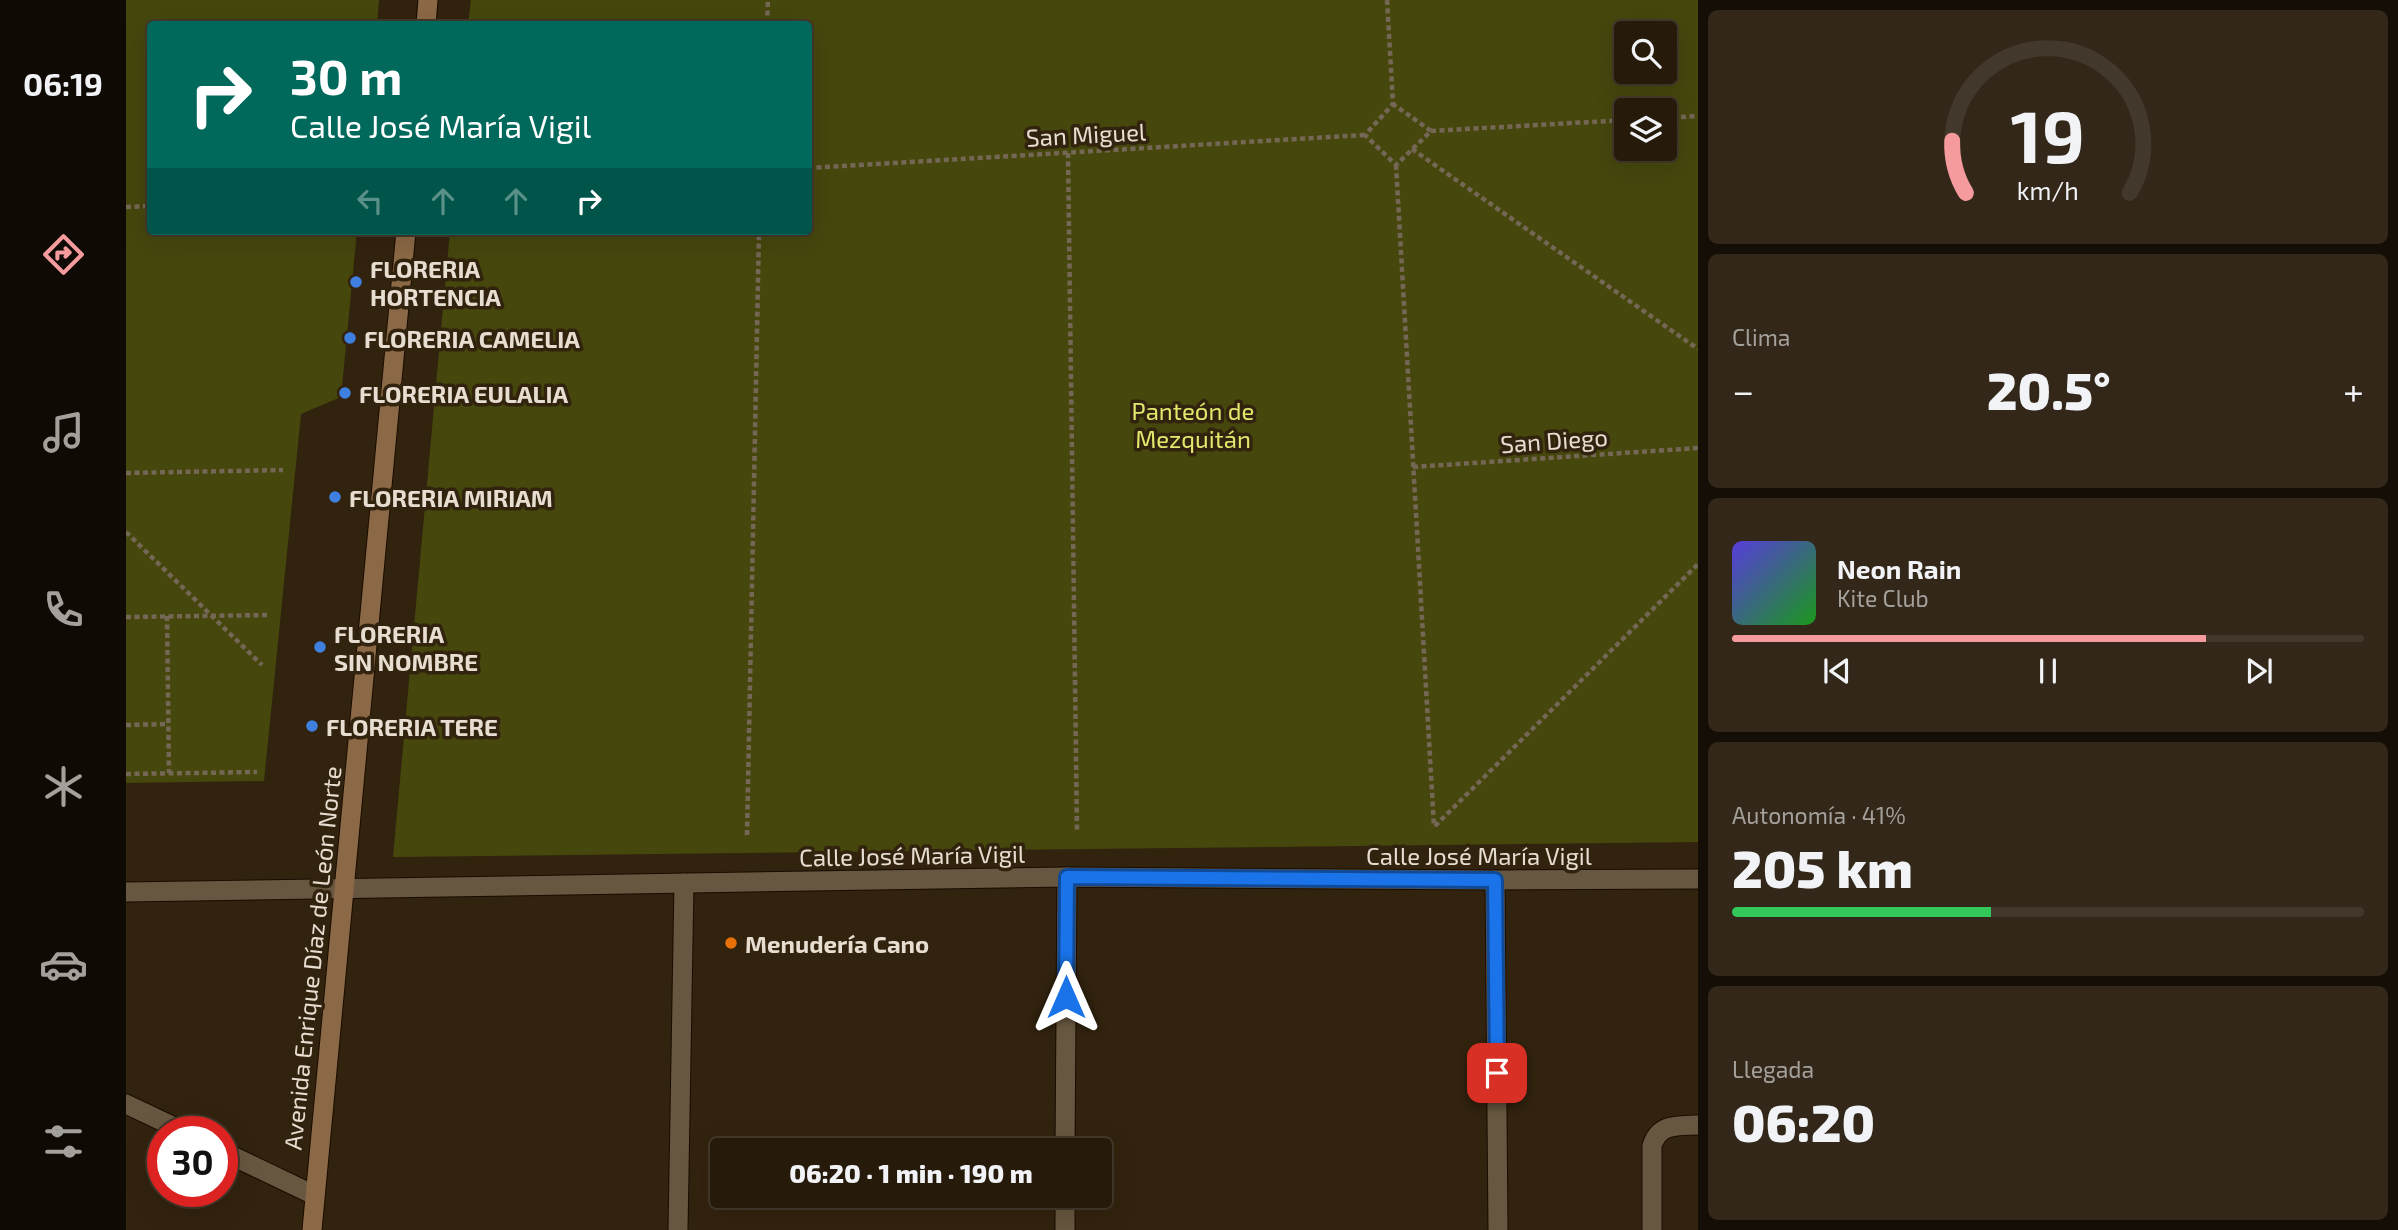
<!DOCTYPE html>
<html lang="es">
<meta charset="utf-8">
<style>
body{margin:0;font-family:"Exo 2",sans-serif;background:#322718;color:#f1f3f6;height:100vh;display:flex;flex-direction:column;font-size:26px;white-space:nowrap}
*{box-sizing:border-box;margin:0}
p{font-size:23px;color:#a4a19c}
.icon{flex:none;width:38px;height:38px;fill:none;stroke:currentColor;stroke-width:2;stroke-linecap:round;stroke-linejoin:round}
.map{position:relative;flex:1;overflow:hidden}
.drawer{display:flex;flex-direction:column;gap:10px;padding:10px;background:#150e06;width:700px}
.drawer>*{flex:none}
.guide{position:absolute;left:21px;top:21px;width:665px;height:214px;border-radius:7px;box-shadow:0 7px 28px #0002,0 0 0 2px #42382b;background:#00695c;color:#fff;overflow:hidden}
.fabs{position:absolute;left:1488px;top:21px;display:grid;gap:14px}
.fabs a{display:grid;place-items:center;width:63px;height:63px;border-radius:7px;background:#261a0a;box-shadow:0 7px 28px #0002,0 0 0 2px #42382b;font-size:35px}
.speed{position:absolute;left:21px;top:1116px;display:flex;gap:14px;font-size:35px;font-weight:700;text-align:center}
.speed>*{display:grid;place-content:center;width:91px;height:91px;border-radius:50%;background:#261a0a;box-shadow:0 7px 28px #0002,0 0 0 2px #42382b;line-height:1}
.speed .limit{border:10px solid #d22;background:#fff;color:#111}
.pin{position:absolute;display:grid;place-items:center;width:60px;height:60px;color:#fff;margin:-30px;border-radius:14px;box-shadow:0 4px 10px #0006}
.me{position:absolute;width:77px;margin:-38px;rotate:0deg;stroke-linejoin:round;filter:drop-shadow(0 0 5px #0008)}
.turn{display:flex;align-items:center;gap:24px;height:147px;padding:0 28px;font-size:32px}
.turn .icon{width:91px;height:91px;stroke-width:2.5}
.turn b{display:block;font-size:49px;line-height:60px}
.lanes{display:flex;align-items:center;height:66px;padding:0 28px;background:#0003;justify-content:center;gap:35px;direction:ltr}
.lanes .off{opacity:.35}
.big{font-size:52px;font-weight:800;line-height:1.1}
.drawer .card{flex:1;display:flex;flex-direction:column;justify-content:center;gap:10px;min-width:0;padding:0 24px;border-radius:10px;background:#322718}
.drawer .dial{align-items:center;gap:0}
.dial svg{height:182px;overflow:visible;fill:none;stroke:#42382b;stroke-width:7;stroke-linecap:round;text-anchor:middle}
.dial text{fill:#f1f3f6;stroke:none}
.song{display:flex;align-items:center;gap:21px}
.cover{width:84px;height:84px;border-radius:10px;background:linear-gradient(135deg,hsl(250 70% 55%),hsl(120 70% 35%))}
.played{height:7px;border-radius:4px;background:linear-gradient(90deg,#f59b9e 75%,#42382b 75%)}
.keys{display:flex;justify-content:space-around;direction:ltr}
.heat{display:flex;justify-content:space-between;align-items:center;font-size:38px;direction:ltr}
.charge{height:10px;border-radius:5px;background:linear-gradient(90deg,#34c759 41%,#42382b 0)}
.trip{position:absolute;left:584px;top:1138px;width:402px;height:70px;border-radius:7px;background:#261a0a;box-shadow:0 7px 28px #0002,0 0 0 2px #42382b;font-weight:800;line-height:70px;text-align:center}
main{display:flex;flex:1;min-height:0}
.tab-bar{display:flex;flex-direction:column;width:126px;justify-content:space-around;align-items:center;background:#0f0a04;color:#a4a19c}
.tab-bar .icon{width:49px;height:49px}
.tab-bar .active{color:#f59b9e}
.tab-bar b{font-size:32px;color:#f1f3f6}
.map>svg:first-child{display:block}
.green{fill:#46470d;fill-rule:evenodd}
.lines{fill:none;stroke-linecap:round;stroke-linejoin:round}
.minor-casing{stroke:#190c00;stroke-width:21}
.tertiary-casing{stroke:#190c00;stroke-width:21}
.secondary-casing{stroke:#190c00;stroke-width:21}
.path{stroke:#746755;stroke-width:4.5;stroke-dasharray:5 3.5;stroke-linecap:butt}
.minor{stroke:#685740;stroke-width:19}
.tertiary{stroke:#685740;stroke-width:19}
.secondary{stroke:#8c6946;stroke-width:19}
.route-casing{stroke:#114b97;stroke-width:18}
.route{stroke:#1a73e8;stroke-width:12}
.shop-dot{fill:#3f7fe0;stroke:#32230e;stroke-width:2.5}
.food-dot{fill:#e8710a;stroke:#32230e;stroke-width:2.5}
.labels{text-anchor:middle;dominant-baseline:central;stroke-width:7;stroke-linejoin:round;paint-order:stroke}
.street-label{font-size:24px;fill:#e7ddd0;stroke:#32230e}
.poi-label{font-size:24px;font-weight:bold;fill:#e7ddd0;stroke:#32230e;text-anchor:start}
.park-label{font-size:24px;fill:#e3e86d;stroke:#32230e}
</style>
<main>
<nav class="tab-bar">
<b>06:19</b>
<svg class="icon active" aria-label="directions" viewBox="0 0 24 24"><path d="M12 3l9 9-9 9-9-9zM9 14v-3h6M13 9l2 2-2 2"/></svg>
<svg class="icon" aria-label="music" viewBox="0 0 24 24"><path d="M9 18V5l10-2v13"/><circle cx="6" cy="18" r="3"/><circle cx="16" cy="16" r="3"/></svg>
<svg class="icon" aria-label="phone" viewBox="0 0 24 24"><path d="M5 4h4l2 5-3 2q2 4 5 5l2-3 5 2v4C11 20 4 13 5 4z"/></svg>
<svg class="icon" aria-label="climate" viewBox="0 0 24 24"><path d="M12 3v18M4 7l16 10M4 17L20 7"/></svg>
<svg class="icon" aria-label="car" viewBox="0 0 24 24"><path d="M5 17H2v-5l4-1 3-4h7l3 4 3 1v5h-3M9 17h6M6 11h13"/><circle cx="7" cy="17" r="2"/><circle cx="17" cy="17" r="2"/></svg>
<svg class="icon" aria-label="filters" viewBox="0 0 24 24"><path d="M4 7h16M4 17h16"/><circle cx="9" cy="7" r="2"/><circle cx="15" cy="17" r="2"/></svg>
</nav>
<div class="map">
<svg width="1572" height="1230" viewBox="0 0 1572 1230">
<rect width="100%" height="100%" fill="#32230e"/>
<g class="green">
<path d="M0,0H253L251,24H24V231H231L215,397L175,414L138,781L0,783Z"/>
<path d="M345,0H1572V842L267,857L324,231H682V24H342ZM1500,33H1538V72H1500ZM1500,110H1538V149H1500Z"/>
</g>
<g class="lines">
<defs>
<g id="minor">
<path d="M1369,880L1372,1230"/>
<path d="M0,1104L59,1132"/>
<path d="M939,1150L941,877"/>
<path d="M96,1151L188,1195"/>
<path d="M552,1230L558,883"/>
<path d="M939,1230V1195"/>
<path d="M1526,1230V1146C1533,1123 1551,1126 1572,1125"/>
</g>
<path id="tertiary" d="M0,892L941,877L1369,880L1572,879"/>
<g id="secondary">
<path d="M300,24L302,0"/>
<path d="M186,1230L280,231"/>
</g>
</defs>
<use href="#minor" class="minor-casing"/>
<use href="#tertiary" class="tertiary-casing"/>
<use href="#secondary" class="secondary-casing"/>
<g class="path">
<path d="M1261,0L1267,104L1239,135L1270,165L1305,131L1267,104"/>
<path d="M641,24L642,0"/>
<path d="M1538,118L1572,116"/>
<path d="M1305,131L1500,120"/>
<path d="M1286,149L1572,349"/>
<path d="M942,153L951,831"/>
<path d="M1270,165L1308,827"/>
<path d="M682,168L1239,135"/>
<path d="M0,207L24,206"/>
<path d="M1287,467L1572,448"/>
<path d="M0,473L157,470"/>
<path d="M0,532L136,665"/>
<path d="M41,616L43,773"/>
<path d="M0,617L143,615"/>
<path d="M0,725L42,724"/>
<path d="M0,774L131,772"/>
<path d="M1309,826L1572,564"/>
<path d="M621,835L633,231"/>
</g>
<use href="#minor" class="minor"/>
<use href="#tertiary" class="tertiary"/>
<use href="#secondary" class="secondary"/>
</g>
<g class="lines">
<defs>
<path id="route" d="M940,997L941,877L1369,880L1371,1073"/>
</defs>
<use href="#route" class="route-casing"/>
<use href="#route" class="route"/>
</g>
<g class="shop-dot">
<circle cx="230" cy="282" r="7"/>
<circle cx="224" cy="338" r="7"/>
<circle cx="219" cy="393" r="7"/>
<circle cx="209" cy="497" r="7"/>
<circle cx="194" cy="647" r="7"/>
<circle cx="186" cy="726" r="7"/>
</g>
<circle class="food-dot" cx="605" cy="943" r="7"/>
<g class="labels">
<g class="street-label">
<text transform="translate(960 134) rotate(-3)">San Miguel</text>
<text transform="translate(1428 440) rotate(-4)">San Diego</text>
<text transform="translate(786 855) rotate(-1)">Calle José María Vigil</text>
<text x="1353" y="855">Calle José María Vigil</text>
<text transform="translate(186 958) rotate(-84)">Avenida Enrique Díaz de León Norte</text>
</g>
<g class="poi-label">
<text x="244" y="268">FLORERIA<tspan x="244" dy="28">HORTENCIA</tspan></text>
<text x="238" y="338">FLORERIA CAMELIA</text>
<text x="233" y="393">FLORERIA EULALIA</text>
<text x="223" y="497">FLORERIA MIRIAM</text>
<text x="208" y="633">FLORERIA<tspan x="208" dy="28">SIN NOMBRE</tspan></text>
<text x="200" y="726">FLORERIA TERE</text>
<text x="619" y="943">Menudería Cano</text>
</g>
<g class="park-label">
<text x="1067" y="410">Panteón de<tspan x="1067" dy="28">Mezquitán</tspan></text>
</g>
</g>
</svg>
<div class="fabs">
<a><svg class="icon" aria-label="search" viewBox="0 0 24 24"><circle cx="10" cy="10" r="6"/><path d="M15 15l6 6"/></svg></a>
<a><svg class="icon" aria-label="layers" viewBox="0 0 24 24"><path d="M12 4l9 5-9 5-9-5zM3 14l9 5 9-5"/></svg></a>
</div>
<div class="speed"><div class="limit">30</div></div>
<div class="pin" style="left:1371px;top:1073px;background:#d93025"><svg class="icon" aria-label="arrive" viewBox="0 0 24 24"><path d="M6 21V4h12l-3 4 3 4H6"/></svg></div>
<svg class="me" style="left:940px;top:997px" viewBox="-20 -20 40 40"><path d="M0-17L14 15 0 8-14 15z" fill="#1a73e8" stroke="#fff" stroke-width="4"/></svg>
<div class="trip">06:20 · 1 min · 190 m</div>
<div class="guide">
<div class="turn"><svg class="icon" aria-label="right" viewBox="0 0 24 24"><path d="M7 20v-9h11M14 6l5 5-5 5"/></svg><div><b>30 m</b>Calle José María Vigil</div></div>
<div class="lanes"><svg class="icon off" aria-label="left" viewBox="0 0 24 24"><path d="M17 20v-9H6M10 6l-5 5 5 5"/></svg><svg class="icon off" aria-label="ahead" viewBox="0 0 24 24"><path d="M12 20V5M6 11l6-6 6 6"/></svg><svg class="icon off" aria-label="ahead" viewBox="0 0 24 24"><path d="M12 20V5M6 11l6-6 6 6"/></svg><svg class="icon" aria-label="right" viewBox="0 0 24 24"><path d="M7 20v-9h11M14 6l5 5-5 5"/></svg></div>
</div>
</div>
<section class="drawer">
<div class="card dial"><svg viewBox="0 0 100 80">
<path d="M14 69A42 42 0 1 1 86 69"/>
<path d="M14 69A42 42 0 0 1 8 46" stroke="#f59b9e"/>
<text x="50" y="56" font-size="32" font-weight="700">19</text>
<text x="50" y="72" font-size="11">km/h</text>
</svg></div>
<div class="card"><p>Clima</p>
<div class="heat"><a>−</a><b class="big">20.5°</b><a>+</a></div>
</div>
<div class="card">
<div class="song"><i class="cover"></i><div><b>Neon Rain</b><p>Kite Club</p></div></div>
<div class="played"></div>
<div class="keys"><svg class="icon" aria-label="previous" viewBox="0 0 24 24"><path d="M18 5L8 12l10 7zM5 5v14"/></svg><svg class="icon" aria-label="pause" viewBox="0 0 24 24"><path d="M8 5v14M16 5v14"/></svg><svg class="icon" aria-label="next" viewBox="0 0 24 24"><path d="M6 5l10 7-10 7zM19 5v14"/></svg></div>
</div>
<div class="card"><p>Autonomía · 41%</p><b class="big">205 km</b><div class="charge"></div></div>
<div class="card"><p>Llegada</p><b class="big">06:20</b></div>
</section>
</main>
